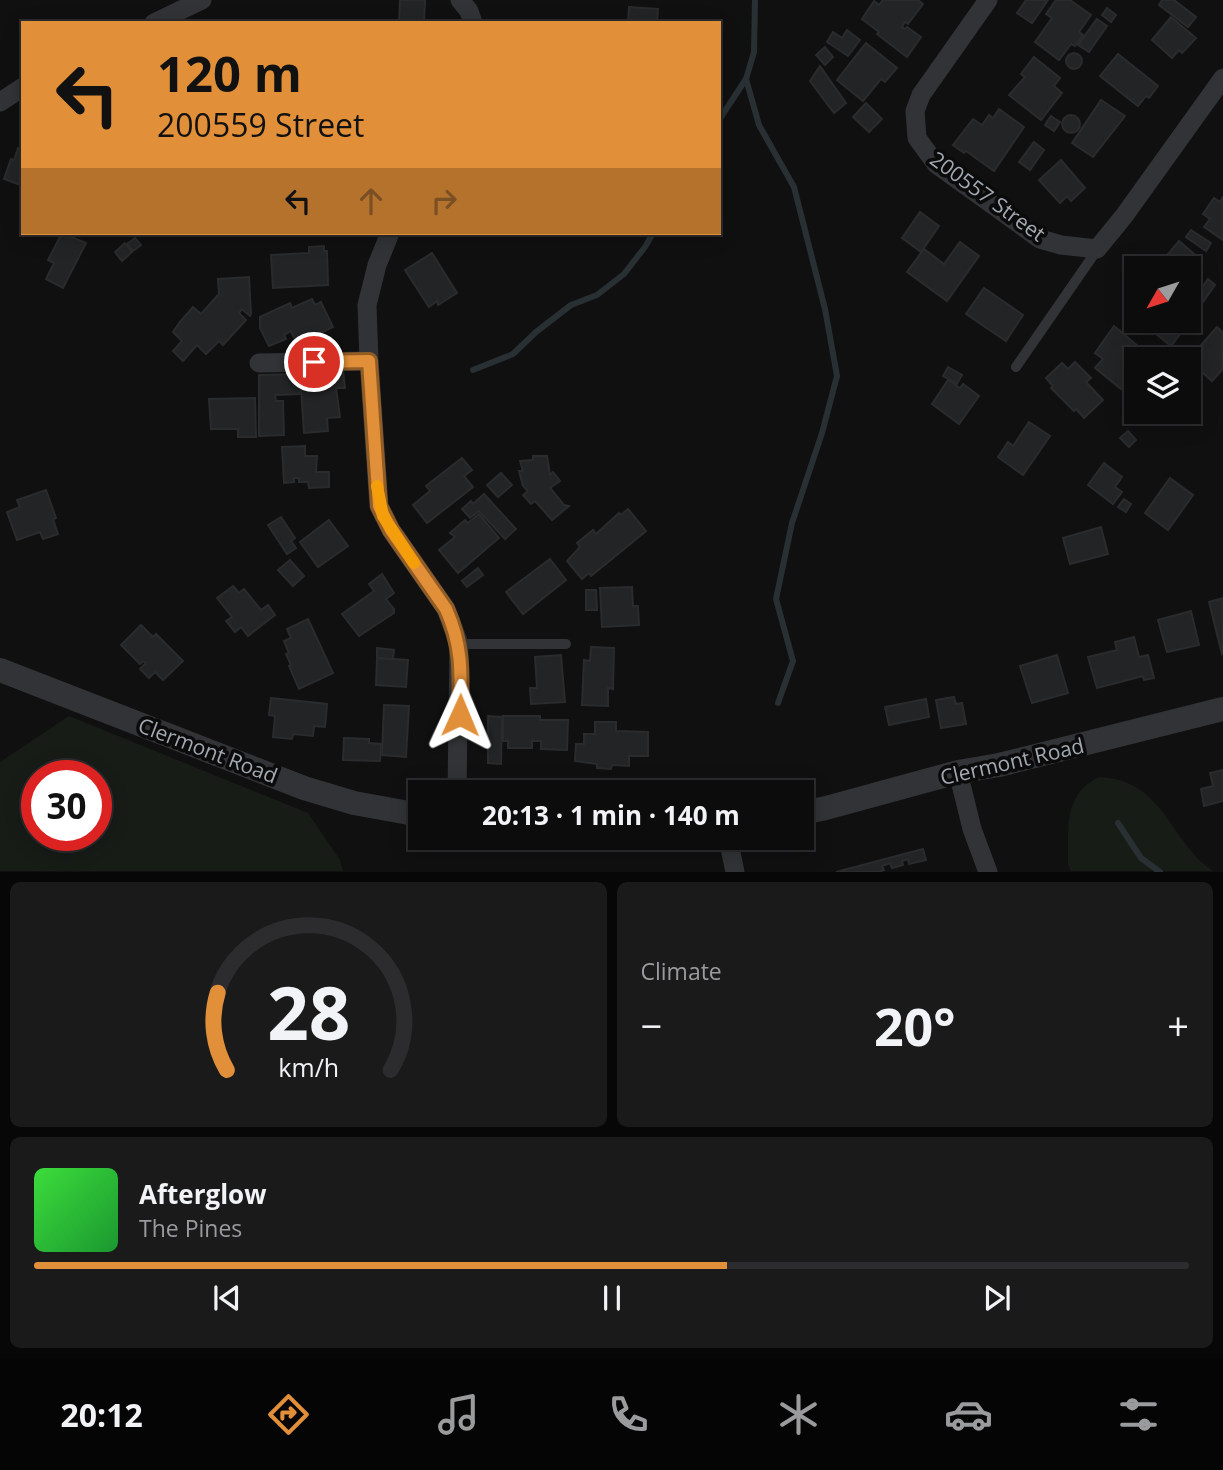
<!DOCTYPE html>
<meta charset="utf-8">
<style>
body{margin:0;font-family:"Open Sans",sans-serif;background:#1a1a1b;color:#f1f3f6;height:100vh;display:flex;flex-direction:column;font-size:26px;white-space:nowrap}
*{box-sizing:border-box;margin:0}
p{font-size:23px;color:#9a9b9d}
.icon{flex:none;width:38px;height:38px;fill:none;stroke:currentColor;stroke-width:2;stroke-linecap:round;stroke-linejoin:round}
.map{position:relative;height:872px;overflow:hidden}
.drawer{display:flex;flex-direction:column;gap:10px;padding:10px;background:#070707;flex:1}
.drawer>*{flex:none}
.hud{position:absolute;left:21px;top:21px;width:700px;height:214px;border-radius:0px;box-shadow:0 4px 18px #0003,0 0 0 2px #2c2c2e;background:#e18f39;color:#111;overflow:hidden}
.needle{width:46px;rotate:231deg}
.buttons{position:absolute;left:1124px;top:256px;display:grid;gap:14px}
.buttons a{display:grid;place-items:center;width:77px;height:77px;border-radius:0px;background:#0c0c0d;box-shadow:0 4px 18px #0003,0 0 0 2px #2c2c2e;font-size:35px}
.speed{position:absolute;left:21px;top:760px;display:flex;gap:14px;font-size:35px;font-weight:700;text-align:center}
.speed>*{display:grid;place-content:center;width:91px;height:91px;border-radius:50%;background:#0c0c0d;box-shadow:0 4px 18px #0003,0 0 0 2px #2c2c2e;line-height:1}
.speed .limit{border:10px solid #d22;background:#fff;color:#111}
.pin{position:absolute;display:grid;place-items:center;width:60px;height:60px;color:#fff;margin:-30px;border:4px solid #fff;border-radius:50%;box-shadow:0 2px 7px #0007}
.me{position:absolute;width:77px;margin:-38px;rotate:1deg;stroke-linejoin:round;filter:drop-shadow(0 0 5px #0008)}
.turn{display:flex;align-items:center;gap:24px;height:147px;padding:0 21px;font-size:32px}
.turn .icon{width:91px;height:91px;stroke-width:2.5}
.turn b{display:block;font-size:49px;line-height:60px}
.lanes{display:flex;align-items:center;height:66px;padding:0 21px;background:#0003;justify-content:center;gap:35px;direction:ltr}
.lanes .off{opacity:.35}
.big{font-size:52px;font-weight:700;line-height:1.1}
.drawer .widget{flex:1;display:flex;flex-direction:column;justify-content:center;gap:10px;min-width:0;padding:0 24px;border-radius:10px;background:#1a1a1b}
.drawer .dial{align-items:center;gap:0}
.dial svg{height:182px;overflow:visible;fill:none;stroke:#2c2c2e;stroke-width:7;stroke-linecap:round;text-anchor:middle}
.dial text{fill:#f1f3f6;stroke:none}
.song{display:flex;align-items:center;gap:21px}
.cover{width:84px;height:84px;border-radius:10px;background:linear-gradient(135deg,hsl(120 70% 55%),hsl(130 70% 35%))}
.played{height:7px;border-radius:4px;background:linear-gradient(90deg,#e18f39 60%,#2c2c2e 60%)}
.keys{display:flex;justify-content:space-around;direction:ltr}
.heat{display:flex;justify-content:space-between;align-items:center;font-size:38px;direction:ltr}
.drawer .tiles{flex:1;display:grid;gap:10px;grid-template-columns:1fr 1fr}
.widget:last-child{grid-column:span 2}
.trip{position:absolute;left:408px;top:780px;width:406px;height:70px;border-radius:0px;background:#0c0c0d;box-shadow:0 4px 18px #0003,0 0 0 2px #2c2c2e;font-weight:700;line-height:70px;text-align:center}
.menu{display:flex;height:112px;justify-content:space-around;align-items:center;background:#050505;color:#9a9b9d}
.menu .icon{width:49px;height:49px}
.menu .on{color:#e18f39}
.menu b{font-size:32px;color:#f1f3f6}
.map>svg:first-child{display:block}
.green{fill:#171c17;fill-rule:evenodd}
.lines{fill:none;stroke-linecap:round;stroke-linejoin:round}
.stream{stroke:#283034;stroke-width:6}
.building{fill:#232425;stroke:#2a2b2d;stroke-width:2}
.service{stroke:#323336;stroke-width:10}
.minor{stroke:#323336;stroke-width:19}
.tertiary{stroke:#323336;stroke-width:24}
.route-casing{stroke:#925d25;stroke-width:18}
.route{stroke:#e18f39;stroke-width:12}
.slow{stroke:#f59e0b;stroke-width:12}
.labels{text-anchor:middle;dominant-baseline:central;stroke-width:7;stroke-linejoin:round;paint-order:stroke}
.street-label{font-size:21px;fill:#a3a9b1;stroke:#0b0b0c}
</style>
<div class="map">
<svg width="1223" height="872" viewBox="0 0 1223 872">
<rect width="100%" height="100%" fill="#101011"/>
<g class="green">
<path d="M69,716L308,813L340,860L343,871H0V762ZM37,775H96V835H37Z"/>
<path d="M1099,777C1151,779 1164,818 1193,853C1198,860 1206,866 1213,871H1071L1068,865C1069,829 1062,795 1099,777Z"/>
</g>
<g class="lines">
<g class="stream">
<path d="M755,0L754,52L746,79L759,125L794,187L825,309L837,376L822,433L792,523L776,599L793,661L778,703"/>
<path d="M719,120L746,79"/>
<path d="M473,370L513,354L536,332L571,305L597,295L624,274L645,247L653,233"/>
<path d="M1118,823L1141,858L1160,872"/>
</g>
</g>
<g class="building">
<path d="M400,0H425L424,22L434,23H399Z"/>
<path d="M883,0H918L923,4L908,24L905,22L902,27L905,29L907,27L921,37L907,57L886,41L877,34L879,32L862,19L874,1L879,5Z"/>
<path d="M1026,0H1048L1032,23L1017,13Z"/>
<path d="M1056,0H1070L1091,15L1079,32L1083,35L1075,46L1071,44L1059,60L1035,42L1052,18L1046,14Z"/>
<path d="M1162,0H1174L1196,17L1188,27L1159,5Z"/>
<path d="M629,7L658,9L657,23H628Z"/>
<path d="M1107,8L1116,15L1111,22L1102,15Z"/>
<path d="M1171,17L1196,38L1182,53L1179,50L1172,58L1152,40Z"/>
<path d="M1097,19L1107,26L1089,52L1078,45Z"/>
<path d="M847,30L860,40L848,56L827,42L833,32L842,38Z"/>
<path d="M866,43L897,68L885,82L881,79L863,101L837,80Z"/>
<path d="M825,47L833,57L825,65L816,55Z"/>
<circle cx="1074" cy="61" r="8"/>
<path d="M1118,54L1158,86L1149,98L1146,96L1138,106L1100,76Z"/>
<path d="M1034,57L1060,78L1054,86L1062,93L1041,120L1009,95L1025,77L1021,74Z"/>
<path d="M820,66L846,103L834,113L810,81Z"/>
<path d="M1101,100L1125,116L1093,157L1072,143Z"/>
<path d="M866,103L882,119L869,132L853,117Z"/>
<path d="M999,109L1024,127L994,171L966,151L964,153L953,145L973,119L982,125L989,115L993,118Z"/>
<circle cx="1071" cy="124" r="9"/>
<path d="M1051,116L1060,122L1054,131L1045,125Z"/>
<path d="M1034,142L1044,150L1030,170L1019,162Z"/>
<path d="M18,148L23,150V186L4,179L11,159L14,160Z"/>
<path d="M1061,160L1085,188L1071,201L1067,196L1060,203L1039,180Z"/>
<path d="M1223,197V240L1204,227L1210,219L1203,214L1214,198L1220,202Z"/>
<path d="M920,212L939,226L921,252L902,238Z"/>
<path d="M1191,230L1211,243L1206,251L1186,237Z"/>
<path d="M62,233L86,243L63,288L46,279L54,263L48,260Z"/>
<path d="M135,238L141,245L133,251L127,244Z"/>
<path d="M1179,241L1200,259L1188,273V268H1162L1159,265Z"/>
<path d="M960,242L979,256L947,301L907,272L924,249L944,264Z"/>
<path d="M125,243L132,252L122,261L115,252Z"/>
<path d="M324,246V251H327L328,285L273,288L271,255L309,253V247Z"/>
<path d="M432,253L457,293L438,305L437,301L429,307L405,270Z"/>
<path d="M249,277L251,314L250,316L242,309L239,313L246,320L223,345L219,341L206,354L197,345L183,361L173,351L182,341L173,332L179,323L193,307L201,314L219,294L218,279Z"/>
<path d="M1194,279L1203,286L1208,279L1215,285L1203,302L1188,291V287Z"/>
<path d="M984,288L1023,315L1006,341L966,314Z"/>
<path d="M312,299L315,305L321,302L333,327L306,340L304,336L295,340L291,331L284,335L286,339L269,346L260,328V317L290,303L292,308Z"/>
<path d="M1188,319L1190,321L1171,346L1139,320H1170L1166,325L1169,328L1176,320Z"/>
<path d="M1114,326L1145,352L1140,359H1136V364L1127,375L1130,378L1121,389L1095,368L1103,359L1095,353Z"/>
<path d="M1217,327L1223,333V369L1212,381L1188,360Z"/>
<path d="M1075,362L1091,378L1086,382L1103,400L1084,418L1076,409L1074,411L1051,388L1053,386L1046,378L1062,363L1068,369Z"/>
<path d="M948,367L962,375L957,384L943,376Z"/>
<path d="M343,369L345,388H336L340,417L327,418L328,431L304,433L300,372Z"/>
<path d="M299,374L300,394L275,395L276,401H283L284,435L259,436V375Z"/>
<path d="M948,380L960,388L963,384L979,396L959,424L932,404Z"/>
<path d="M1188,393L1200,408L1179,424L1170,411H1188Z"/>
<path d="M255,398L256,437H238V429H211L209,399Z"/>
<path d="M1029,422L1050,436L1023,475L998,457L1008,442L1013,446Z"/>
<path d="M1128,431L1136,440L1129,447L1120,438Z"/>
<path d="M305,446V456H317L316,472H329V487L309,488L308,482H299V478H294V482L284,483L282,447Z"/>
<path d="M533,456H547L550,475L553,472L560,481L550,488L564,505L569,506L552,520L535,501L531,504L523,495L528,491L523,486L519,471H523L520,461L533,460Z"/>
<path d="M462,458L472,470L464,476L473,487L427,523L413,505L430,491L426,486Z"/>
<path d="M1104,463L1122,477L1115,487L1122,492L1113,504L1088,485Z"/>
<path d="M501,473L512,485L498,497L487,485Z"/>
<path d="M1170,478L1193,495L1168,530L1145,513Z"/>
<path d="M46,490L56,518L53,519L58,534L43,539L40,532L17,540L7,512L20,507L17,500Z"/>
<path d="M484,494L516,529L505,539L479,511L470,518L462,509L471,501L473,504Z"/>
<path d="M1124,499L1131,504L1126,512L1118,507Z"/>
<path d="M628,509L646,531L591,576L589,573L582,579L567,561L580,547L577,543L593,530L596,534L619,513L621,515Z"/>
<path d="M479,514L499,538L458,573L439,550L455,537L450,533L465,520L468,523Z"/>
<path d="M281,517L295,538L291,541L296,548L287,554L268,525Z"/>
<path d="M329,520L348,546L318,567L300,542Z"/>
<path d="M1101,527L1108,554L1070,564L1063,538Z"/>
<path d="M550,559L566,580L523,614L506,592Z"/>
<path d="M290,560L304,576L293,586L278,570Z"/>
<path d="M478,568L483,575L467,587L462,581Z"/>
<path d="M382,574L394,593L386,599L394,609V613L359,636L342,614L374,591L369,584Z"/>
<path d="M233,586L239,593L244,589L261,610L268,605L275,615L248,636L241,627L235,632L226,621L232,617L217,598Z"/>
<path d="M632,587L633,606H638L639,625L602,627L600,588Z"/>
<path d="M586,590H596L597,610H586Z"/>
<path d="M1223,598V653L1222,654L1209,602Z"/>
<path d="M1191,611L1199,645L1167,652L1158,620Z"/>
<path d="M308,619L333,673L299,689L289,666L291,665L286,654L289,653L284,641L291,638L287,629Z"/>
<path d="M141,625L153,637L156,634L183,661L163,680L155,672L149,678L140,669L146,663L143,661L140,664L121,645Z"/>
<path d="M1134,637L1139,657L1148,655L1154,678L1144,680L1143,676L1097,688L1088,657L1117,650L1115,642Z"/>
<path d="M591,647L614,648L613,689L608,688V706L582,705L584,660L590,661Z"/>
<path d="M377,648L394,650L393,659L377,658Z"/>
<path d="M561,655L565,702L531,704L530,688H537L535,657Z"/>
<path d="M1057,655L1068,693L1032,703L1020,666Z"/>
<path d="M377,658L408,660L406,687L376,685Z"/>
<path d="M954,697L956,704L962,703L966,724L941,728L936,700Z"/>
<path d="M271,698L327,704L325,727L314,726L313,736L293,734L292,739L273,737L275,716L269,715Z"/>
<path d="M926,699L929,717L889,725L885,707Z"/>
<path d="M384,705L409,706L406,757L382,755Z"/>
<path d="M488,716L502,717L501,764L488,763Z"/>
<path d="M503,716H540V720H568L567,750L541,749V741H532V748H508V741H503Z"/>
<path d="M595,722H616V731L648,732V756H629V766L612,765L611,769L597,768V764L575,761L576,744H584V734H595Z"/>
<path d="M344,738L369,739V743L381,744L380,761L343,760Z"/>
<path d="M1223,770V801L1204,806L1201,789L1213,786L1210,773Z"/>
<path d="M923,849L926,860L909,864L908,859L902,861L903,865L892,868L890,863L882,866L884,870L879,872H836Z"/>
</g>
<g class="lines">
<g class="service">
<path d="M1016,367L1097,250"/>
<path d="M459,644H566"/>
</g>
<g class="minor">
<path d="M460,0L469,11L473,23"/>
<path d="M988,0L921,95L915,111L917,138L936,164L1040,239L1061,245L1097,249L1124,216L1223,78"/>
<path d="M154,23L202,0"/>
<path d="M0,102L23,87"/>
<path d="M390,233L377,265L367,305L369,361L379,506L391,530L446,609L459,644L457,793"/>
<path d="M259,363L369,361"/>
<path d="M958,772L972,829L988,872"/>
<path d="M728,838L735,872"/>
</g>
<g class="tertiary">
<path d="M0,670L304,788L354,803L420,815"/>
<path d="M802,813L826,808L958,772L999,765L1223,709"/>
</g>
</g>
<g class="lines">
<defs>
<path id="route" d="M314,362L369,361L379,506L391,530L446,609C463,647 461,674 460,715"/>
</defs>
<use href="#route" class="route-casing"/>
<use href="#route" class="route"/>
<path class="slow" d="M377,486L383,516L414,563"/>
</g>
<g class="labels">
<g class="street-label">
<text transform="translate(988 196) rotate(36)">200557 Street</text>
<text transform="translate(208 750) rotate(21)">Clermont Road</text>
<text transform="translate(1012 761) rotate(-13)">Clermont Road</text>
</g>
</g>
</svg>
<div class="buttons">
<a><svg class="needle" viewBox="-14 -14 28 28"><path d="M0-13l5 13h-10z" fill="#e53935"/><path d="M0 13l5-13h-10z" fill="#9a9b9d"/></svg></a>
<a><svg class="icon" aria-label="layers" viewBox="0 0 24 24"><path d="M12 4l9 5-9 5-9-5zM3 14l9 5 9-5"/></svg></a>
</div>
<div class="speed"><div class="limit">30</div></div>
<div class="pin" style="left:314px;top:362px;background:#d93025"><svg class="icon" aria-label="arrive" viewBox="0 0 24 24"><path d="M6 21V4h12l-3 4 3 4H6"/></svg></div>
<svg class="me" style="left:460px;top:715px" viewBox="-20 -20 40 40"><path d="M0-17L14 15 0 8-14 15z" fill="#e18f39" stroke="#fff" stroke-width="4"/></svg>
<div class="trip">20:13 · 1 min · 140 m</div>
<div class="hud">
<div class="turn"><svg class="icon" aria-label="left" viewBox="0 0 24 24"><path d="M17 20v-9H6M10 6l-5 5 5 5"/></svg><div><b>120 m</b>200559 Street</div></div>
<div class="lanes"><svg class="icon" aria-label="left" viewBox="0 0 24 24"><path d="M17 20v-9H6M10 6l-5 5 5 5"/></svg><svg class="icon off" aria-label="ahead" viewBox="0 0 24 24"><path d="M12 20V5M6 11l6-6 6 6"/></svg><svg class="icon off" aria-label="right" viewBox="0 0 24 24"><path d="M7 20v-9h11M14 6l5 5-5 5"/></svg></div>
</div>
</div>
<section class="drawer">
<div class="tiles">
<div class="widget dial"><svg viewBox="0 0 100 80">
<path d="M14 69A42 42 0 1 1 86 69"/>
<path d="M14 69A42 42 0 0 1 10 35" stroke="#e18f39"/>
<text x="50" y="56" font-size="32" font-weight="700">28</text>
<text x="50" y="72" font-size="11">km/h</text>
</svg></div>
<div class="widget"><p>Climate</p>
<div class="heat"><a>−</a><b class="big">20°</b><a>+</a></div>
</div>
<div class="widget">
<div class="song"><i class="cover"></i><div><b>Afterglow</b><p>The Pines</p></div></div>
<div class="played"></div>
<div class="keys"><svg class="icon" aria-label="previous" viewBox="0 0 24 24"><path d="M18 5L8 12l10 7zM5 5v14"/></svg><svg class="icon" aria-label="pause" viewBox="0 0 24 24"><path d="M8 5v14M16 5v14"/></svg><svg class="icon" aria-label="next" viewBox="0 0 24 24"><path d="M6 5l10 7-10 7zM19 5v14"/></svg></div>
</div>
</div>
</section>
<nav class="menu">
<b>20:12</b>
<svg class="icon on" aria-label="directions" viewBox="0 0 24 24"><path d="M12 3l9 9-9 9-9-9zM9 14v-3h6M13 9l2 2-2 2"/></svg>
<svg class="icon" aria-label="music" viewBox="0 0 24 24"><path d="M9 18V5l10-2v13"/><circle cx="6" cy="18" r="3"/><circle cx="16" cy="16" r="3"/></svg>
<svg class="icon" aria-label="phone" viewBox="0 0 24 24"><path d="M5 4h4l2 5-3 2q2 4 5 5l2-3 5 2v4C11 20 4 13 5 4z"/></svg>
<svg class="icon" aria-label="climate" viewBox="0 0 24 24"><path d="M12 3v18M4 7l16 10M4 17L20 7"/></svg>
<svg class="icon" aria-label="car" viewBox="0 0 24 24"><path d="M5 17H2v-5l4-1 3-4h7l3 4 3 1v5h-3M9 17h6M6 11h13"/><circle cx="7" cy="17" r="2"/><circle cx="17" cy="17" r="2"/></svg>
<svg class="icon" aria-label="filters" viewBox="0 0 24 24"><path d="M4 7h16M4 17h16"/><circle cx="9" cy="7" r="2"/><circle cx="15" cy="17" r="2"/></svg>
</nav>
